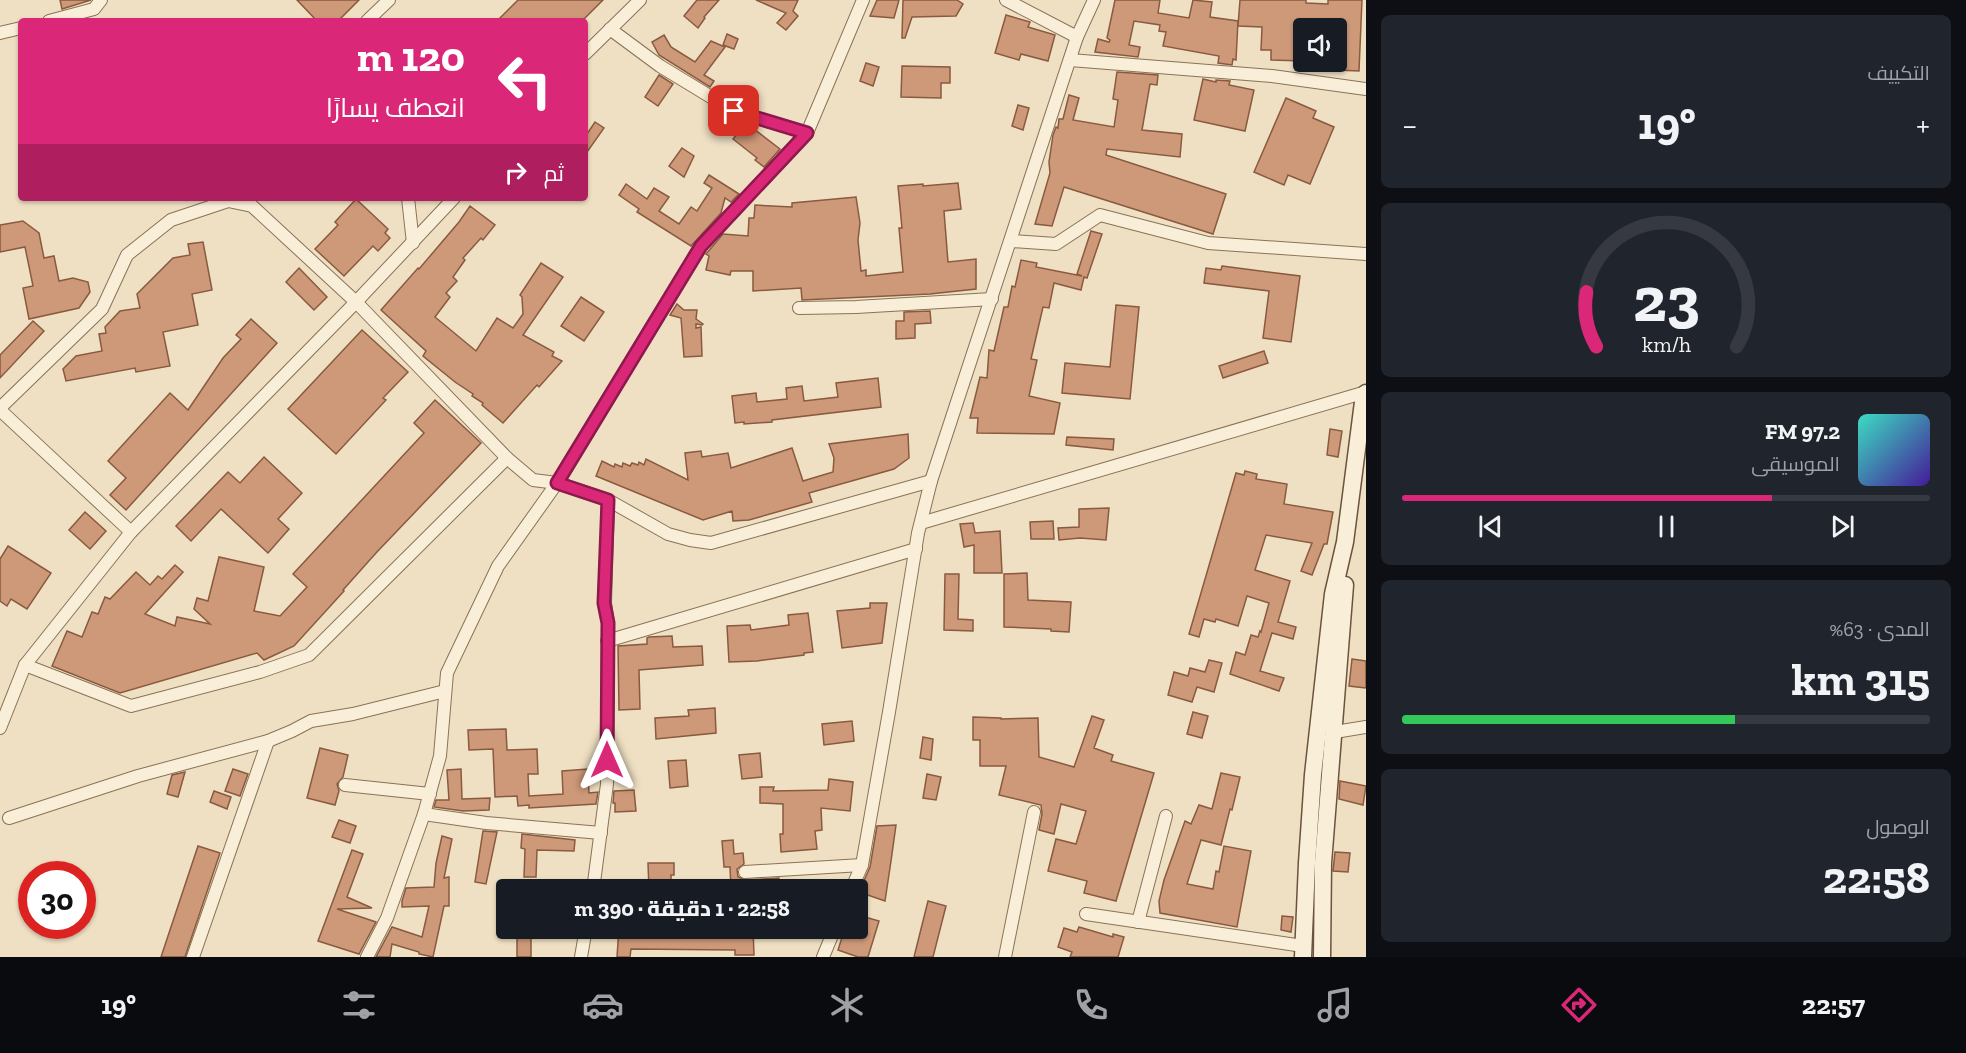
<!DOCTYPE html>
<html lang="ar">
<meta charset="utf-8">
<style>
body{margin:0;font-family:"Zilla Slab",Cairo,serif;background:#20242c;color:#f1f3f6;direction:rtl;height:100vh;display:flex;flex-direction:column;font-size:22px;white-space:nowrap}
*{box-sizing:border-box;margin:0}
p{font-size:20px;color:#9ea1a6}
.icon{flex:none;width:33px;height:33px;fill:none;stroke:currentColor;stroke-width:2;stroke-linecap:round;stroke-linejoin:round}
.map{position:relative;flex:1;overflow:hidden;direction:ltr}
.side{display:flex;flex-direction:column;gap:15px;padding:15px;background:#0d0f14;width:600px}
.side>*{flex:none}
.guide{position:absolute;left:18px;top:18px;width:570px;height:183px;border-radius:6px;box-shadow:0 2px 4px #0004;direction:rtl;background:#db2777;color:#fff;overflow:hidden}
.controls{position:absolute;left:1293px;top:18px;display:grid;gap:12px}
.controls a{display:grid;place-items:center;width:54px;height:54px;border-radius:6px;background:#171b24;box-shadow:0 2px 4px #0004;font-size:30px}
.speed{position:absolute;left:18px;top:861px;display:flex;gap:12px;font-size:30px;font-weight:700;text-align:center}
.speed>*{display:grid;place-content:center;width:78px;height:78px;border-radius:50%;background:#171b24;box-shadow:0 2px 4px #0004;line-height:1}
.speed .limit{border:9px solid #d22;background:#fff;color:#111}
.pin{position:absolute;display:grid;place-items:center;width:51px;height:51px;color:#fff;margin:-26px;border-radius:12px;box-shadow:0 3px 9px #0006}
.me{position:absolute;width:66px;margin:-33px;rotate:0deg;stroke-linejoin:round;filter:drop-shadow(0 0 4px #0008)}
.turn{display:flex;align-items:center;gap:21px;height:126px;padding:0 24px;font-size:27px}
.turn .icon{width:78px;height:78px;stroke-width:2.5}
.turn b{display:block;font-size:42px;line-height:51px}
.then{display:flex;align-items:center;height:57px;padding:0 24px;background:#0003;gap:12px;font-size:22px}
.big{font-size:45px;font-weight:800;line-height:1.1}
.side .card{flex:1;display:flex;flex-direction:column;justify-content:center;gap:9px;min-width:0;padding:0 21px;border-radius:9px;background:#20242c}
.side .dial{align-items:center;gap:0}
.dial svg{height:156px;overflow:visible;fill:none;stroke:#363941;stroke-width:7;stroke-linecap:round;text-anchor:middle}
.dial text{fill:#f1f3f6;stroke:none}
.song{display:flex;align-items:center;gap:18px}
.cover{width:72px;height:72px;border-radius:9px;background:linear-gradient(135deg,hsl(170 70% 55%),hsl(260 70% 35%))}
.played{height:6px;border-radius:3px;background:linear-gradient(90deg,#db2777 70%,#363941 70%)}
.keys{display:flex;justify-content:space-around;direction:ltr}
.heat{display:flex;justify-content:space-between;align-items:center;font-size:33px;direction:ltr}
.charge{height:9px;border-radius:4px;background:linear-gradient(90deg,#34c759 63%,#363941 0)}
.trip{position:absolute;left:496px;top:879px;width:372px;height:60px;border-radius:6px;background:#171b24;box-shadow:0 2px 4px #0004;font-weight:800;line-height:60px;text-align:center;direction:rtl}
.tabs{display:flex;height:96px;justify-content:space-around;align-items:center;background:#090b0e;color:#9ea1a6}
.tabs .icon{width:42px;height:42px}
.tabs .selected{color:#db2777}
.tabs b{font-size:27px;color:#f1f3f6}
main{display:flex;flex:1;min-height:0}
.map>svg:first-child{display:block}
.building{fill:#ce9978;stroke:#895a3f;stroke-width:1.5}
.lines{fill:none;stroke-linecap:round;stroke-linejoin:round}
.minor-casing{stroke:#897259;stroke-width:14}
.secondary-casing{stroke:#6b533d;stroke-width:19}
.minor{stroke:#f9eed7;stroke-width:12}
.secondary{stroke:#f9eed7;stroke-width:16}
.route-casing{stroke:#8e194d;stroke-width:15}
.route{stroke:#db2777;stroke-width:10}
</style>
<main>
<section class="side">
<div class="card"><p>التكييف</p>
<div class="heat"><a>−</a><b class="big">19°</b><a>+</a></div>
</div>
<div class="card dial"><svg viewBox="0 0 100 80">
<path d="M14 69A42 42 0 1 1 86 69"/>
<path d="M14 69A42 42 0 0 1 9 41" stroke="#db2777"/>
<text x="50" y="56" font-size="32" font-weight="700">23</text>
<text x="50" y="72" font-size="11">km/h</text>
</svg></div>
<div class="card">
<div class="song"><i class="cover"></i><div><b>97.2 FM</b><p>الموسيقى</p></div></div>
<div class="played"></div>
<div class="keys"><svg class="icon" aria-label="previous" viewBox="0 0 24 24"><path d="M18 5L8 12l10 7zM5 5v14"/></svg><svg class="icon" aria-label="pause" viewBox="0 0 24 24"><path d="M8 5v14M16 5v14"/></svg><svg class="icon" aria-label="next" viewBox="0 0 24 24"><path d="M6 5l10 7-10 7zM19 5v14"/></svg></div>
</div>
<div class="card"><p>المدى · 63%</p><b class="big">315 km</b><div class="charge"></div></div>
<div class="card"><p>الوصول</p><b class="big">22:58</b></div>
</section>
<div class="map">
<svg width="1366" height="957" viewBox="0 0 1366 957">
<rect width="100%" height="100%" fill="#efe0c3"/>
<g class="building">
<path d="M60,0H91L62,9Z"/>
<path d="M297,0H359L340,19L328,21H317Z"/>
<path d="M518,0H603L582,21H497Z"/>
<path d="M697,0H719L704,17L705,18L698,28L684,16Z"/>
<path d="M756,0H798L793,11L798,16L786,30L777,23L786,13Z"/>
<path d="M877,0H899L894,18L870,16Z"/>
<path d="M903,0H957L963,4L956,16L912,17L905,38H902Z"/>
<path d="M1115,0H1160L1158,13L1189,18L1193,0L1212,2L1210,17L1238,21L1236,60L1233,59L1232,65L1218,63L1219,56L1163,46L1166,32L1159,31L1160,25L1134,21L1129,45L1140,47L1138,57L1095,52L1098,39L1109,42L1110,40L1107,38Z"/>
<path d="M1240,0H1306V3L1328,4V0H1362L1359,71L1336,70V28H1304V61L1271,60V50H1261L1262,27L1238,26Z"/>
<path d="M1006,15L1030,22L1028,27L1055,35L1048,61L1021,54L1019,60L995,53Z"/>
<path d="M727,34L738,39L734,49L723,45Z"/>
<path d="M664,35L671,47L695,62L711,41L725,47L704,75L714,81L710,87L659,55L652,42Z"/>
<path d="M866,63L879,67L873,86L860,81Z"/>
<path d="M902,66L950,67V83H941V98L901,97Z"/>
<path d="M1117,72L1158,75L1157,85L1150,84L1142,130L1182,134L1180,157L1107,149L1106,155L1226,194L1213,234L1064,187L1052,226L1035,224L1050,173L1049,162L1053,135L1056,127L1058,128L1059,119H1063L1069,95L1079,98L1073,120L1114,127L1118,100L1113,99Z"/>
<path d="M659,75L673,84L658,106L645,97Z"/>
<path d="M1203,79L1216,82V80L1230,81L1229,85L1254,90L1245,131L1194,120Z"/>
<path d="M1286,98L1316,111L1313,118L1334,127L1310,184L1288,175L1284,185L1254,172Z"/>
<path d="M1018,105L1029,108L1023,130L1012,126Z"/>
<path d="M595,122L604,128L585,155V137Z"/>
<path d="M746,123L780,149L764,167L755,160L757,158L733,139Z"/>
<path d="M682,148L694,156L684,177L669,166Z"/>
<path d="M709,175L739,194L731,202L725,198L721,213L691,246L637,212L639,209L619,195L626,184L647,199L654,188L669,197L659,211L679,224L691,207L697,211L712,188L704,183Z"/>
<path d="M958,183L961,209L944,211L948,262L976,259V289L930,294L802,300L801,288L753,291V271H731L730,275L706,270L709,256L706,254L723,234L748,236L749,218H754L755,205L792,207V203L856,197L860,223L858,240L861,271L866,270V276L903,272L899,228H902L898,186L923,184V186Z"/>
<path d="M356,199L388,229L385,233L390,238L378,251L373,246L344,276L315,249L338,225L335,222Z"/>
<path d="M470,206L495,225L483,240L481,238L463,258L465,260L453,277L457,281L446,293L450,297L435,317L476,351L497,318L513,328L523,314L522,297L520,295L541,263L563,277L523,335L554,352L552,356L562,361L539,387L537,385L503,423L482,405L483,403L472,396L473,394L455,382L423,356L426,351L381,310L418,268L419,269L459,222Z"/>
<path d="M23,221L39,233L44,258L54,256L59,281L73,278L88,282L90,292L79,308L29,319L23,288L33,286L25,247L0,252V225Z"/>
<path d="M1091,231L1102,234L1087,278L1084,277L1081,290L1054,283L1049,308L1043,307L1031,359L1037,360L1029,396L1060,403L1054,434L977,433L978,418H970L980,377L987,378L989,350L994,351L1004,307H1008L1012,286L1015,287L1021,260L1037,263L1036,267L1082,276L1077,274Z"/>
<path d="M203,242L212,290L192,294L198,325L163,332L170,366L136,372L135,368L66,381L63,369L76,356L102,351L99,334L106,333L105,327L120,311L140,308L137,294L173,258L190,255L188,244Z"/>
<path d="M1222,266L1300,276L1291,342L1263,338L1269,291L1204,283L1206,268L1221,270Z"/>
<path d="M299,268L327,297L314,310L286,282Z"/>
<path d="M581,297L604,312L584,341L561,326Z"/>
<path d="M677,304L684,310H697L696,319L703,324L702,325L696,324V328L701,327L702,356L684,357L681,318L670,315Z"/>
<path d="M1116,305L1139,307L1130,399L1062,393L1065,363L1110,367Z"/>
<path d="M930,311L931,323L915,324V338L896,339V321H904V312Z"/>
<path d="M251,319L277,343L126,510L110,495L126,478L108,461L170,393L188,410L223,358L241,339L236,335Z"/>
<path d="M33,321L44,331L0,378V355Z"/>
<path d="M362,330L408,372L383,398L386,400L336,454L288,409Z"/>
<path d="M1264,351L1268,363L1223,378L1219,366Z"/>
<path d="M878,378L881,407L772,420V422L744,424V422L735,423L732,396L756,393L757,402L787,399L786,388L802,386L804,401L838,397L836,383Z"/>
<path d="M435,400L481,443L376,553L343,590L344,591L294,646L264,660L257,653L120,693L52,666L67,631L82,637L92,612L98,614L105,597L110,599L136,572L150,585L158,576L162,579L175,565L183,572L145,614L175,626L177,617L210,624L194,609L197,598L208,601L219,557L264,567L254,611L280,616L307,587L293,574L424,433L414,423Z"/>
<path d="M1330,429L1342,431L1338,457L1327,455Z"/>
<path d="M908,434L909,458L894,469L809,493L812,502L749,520L733,521L732,511L703,520L596,476L602,461L614,467L615,464L622,467L623,463L630,466L632,463L638,465L639,462L644,465L646,459L688,480L685,453L701,451L702,457L728,453L731,468L792,448L803,481L833,472L834,458L829,444Z"/>
<path d="M1067,437L1114,439L1113,450L1066,445Z"/>
<path d="M264,457L302,493L278,519L289,529L268,553L221,509L191,541L176,526L228,472L240,483Z"/>
<path d="M1245,471L1257,474L1256,479L1287,484L1284,504L1333,512L1327,544H1324L1312,575L1301,571L1312,543L1266,535L1255,570L1290,581L1278,622L1296,627L1293,639L1272,633L1260,671L1284,678L1279,691L1230,674L1236,652L1245,655L1251,635L1258,637L1260,631L1261,632L1269,603L1247,596L1238,626L1216,619L1215,622L1204,619L1199,637L1189,634L1236,473L1244,475Z"/>
<path d="M1109,508L1106,540L1080,538L1059,540L1058,528L1079,527V509Z"/>
<path d="M85,512L106,531L90,549L69,530Z"/>
<path d="M1053,521L1054,539H1031L1030,522Z"/>
<path d="M973,523L975,533L1000,531L1002,573H974V545L964,547L960,524Z"/>
<path d="M8,546L51,573L27,609L11,599L7,606L0,601V559Z"/>
<path d="M1027,573L1028,600L1071,602L1069,632L1051,631V629L1004,627V574Z"/>
<path d="M945,574H959L958,619L973,620V631L944,630Z"/>
<path d="M870,603H887L882,643L842,648L837,611L870,608Z"/>
<path d="M808,613L813,652L804,653V655L757,661L729,662L727,626L750,625L751,630L789,625L788,615Z"/>
<path d="M672,636L673,647L702,646L703,665L639,670L640,709L619,710L618,646L647,644V638L649,637Z"/>
<path d="M1352,659L1366,661V688L1349,686Z"/>
<path d="M1209,660L1222,663L1214,692L1197,687L1192,702L1168,695L1174,672L1188,676L1190,668L1205,672Z"/>
<path d="M715,708L716,733L656,739L655,718L689,716L688,710Z"/>
<path d="M1193,712L1208,716L1202,738L1187,734Z"/>
<path d="M1092,716L1104,720L1094,748L1113,755L1111,761L1154,773L1116,901L1084,893L1087,881L1048,871L1056,839L1076,844L1086,811L1061,804L1054,834L1039,830L1042,814L1041,805L999,795L1006,766H980V740H973V717L1001,718V719L1038,718L1039,757L1074,767Z"/>
<path d="M852,721L854,741L824,745L822,724Z"/>
<path d="M506,729L507,750L537,749L538,774H528L529,796L563,794L562,771L588,769L589,793L598,792L596,804L529,808V805L518,806L517,796L495,797L493,749L469,750L468,730Z"/>
<path d="M923,737L933,739L931,760L920,758Z"/>
<path d="M320,748L348,755L343,777L337,784L339,791L335,805L307,798Z"/>
<path d="M760,753L762,777L742,779L739,755Z"/>
<path d="M686,760L688,786L670,788L668,761Z"/>
<path d="M233,769L248,774L240,796L225,791Z"/>
<path d="M461,769L462,799L490,798L489,810L463,811L434,807L436,800H449L447,770Z"/>
<path d="M185,772L178,797L167,794L172,775Z"/>
<path d="M1221,773L1240,777L1232,810L1230,809L1221,845L1201,840L1187,884L1213,889L1216,871L1219,872L1224,846L1251,851L1237,927L1160,913L1159,901L1164,880L1185,821L1191,824L1199,805L1212,809Z"/>
<path d="M927,774L941,777L936,800L923,798Z"/>
<path d="M829,779L853,782L850,811L821,808L822,830L815,831L817,849L781,852L780,834H783V804L760,803V787H774L773,791L828,790Z"/>
<path d="M1340,781L1366,786L1363,805L1339,799Z"/>
<path d="M634,790L636,811L615,812V803H613L614,791Z"/>
<path d="M214,791L231,797L227,809L210,802Z"/>
<path d="M339,820L356,826L350,843L332,837Z"/>
<path d="M896,825L891,861L885,901L859,892L870,867L877,826Z"/>
<path d="M483,831L497,832L486,884L475,882Z"/>
<path d="M522,834L575,840L574,851L537,850L536,877H524L525,849L521,848Z"/>
<path d="M442,836L452,839L444,878L449,877V906H444L433,957L419,954V952L392,944L390,957H376L392,927L422,937L429,906L402,907V901L406,888L434,887L436,863Z"/>
<path d="M733,840L734,854L743,853L744,864L737,869L738,877L746,880L779,878V890H731L730,867H724L722,841Z"/>
<path d="M198,846L220,853L185,957H161Z"/>
<path d="M352,850L363,854L347,897L372,908L337,909L376,922L359,954L318,941Z"/>
<path d="M1335,852L1350,853L1348,872L1333,871Z"/>
<path d="M648,863H674V875H671V890H649Z"/>
<path d="M928,901L946,906L933,957H914Z"/>
<path d="M858,915L879,921L868,957H858L838,950L845,928H858Z"/>
<path d="M1282,916L1293,917L1291,932L1281,930Z"/>
<path d="M1079,927L1113,937V934L1124,937L1118,957H1070L1072,952L1058,947L1064,928L1077,932Z"/>
<rect x="517" y="928" width="14" height="29"/>
<path d="M619,928H753L754,955H735V950L631,949L630,957H617Z"/>
</g>
<g class="lines">
<defs>
<g id="minor">
<path d="M1006,0L1077,37"/>
<path d="M49,21L94,9L101,0"/>
<path d="M367,21L389,0"/>
<path d="M610,29L660,66L734,111L807,133"/>
<path d="M0,33L21,28"/>
<path d="M585,54L640,0"/>
<path d="M1070,60L1272,76L1366,89"/>
<path d="M408,198L413,243"/>
<path d="M1011,241L1056,244L1100,215L1208,243L1366,254"/>
<path d="M799,308L856,307L992,299"/>
<path d="M0,408L102,309L127,255L171,220L228,201L252,206L356,302L507,458L533,480L557,483L608,500L668,534L690,540L711,543L931,481"/>
<path d="M0,410L131,532"/>
<path d="M921,523L1366,392"/>
<path d="M607,641L916,549"/>
<path d="M25,665L131,706L260,672L309,655L507,458"/>
<path d="M0,728L25,665L131,532L356,302L454,198"/>
<path d="M1335,732L1366,727"/>
<path d="M345,785L430,794"/>
<path d="M424,814L486,823L601,833"/>
<path d="M9,818L138,776L268,741L292,731L311,721L353,714L445,691"/>
<path d="M745,872L862,865"/>
<path d="M593,890L607,784L608,623L605,603L608,500"/>
<path d="M851,890L862,865L889,712L918,533L931,481L1077,37L1094,0"/>
<path d="M1086,914L1303,946"/>
<path d="M1138,922L1166,816"/>
<path d="M193,957L268,741"/>
<path d="M367,957L387,918L424,814L440,756L447,673L498,566L557,483L701,246L807,133L863,0"/>
<path d="M581,957L586,928"/>
<path d="M823,957L835,928"/>
<path d="M1005,957L1034,812"/>
</g>
<g id="secondary">
<path d="M1303,957L1307,863L1313,775L1333,594L1345,542L1363,402L1366,393"/>
<path d="M1322,957L1323,863L1345,585"/>
</g>
</defs>
<use href="#minor" class="minor-casing"/>
<use href="#secondary" class="secondary-casing"/>
<use href="#minor" class="minor"/>
<use href="#secondary" class="secondary"/>
</g>
<g class="lines">
<defs>
<path id="route" d="M607,760L608,623L604,603L608,500L557,483L701,246L807,133L734,111"/>
</defs>
<use href="#route" class="route-casing"/>
<use href="#route" class="route"/>
</g>
</svg>
<div class="controls">
<a><svg class="icon" aria-label="sound" viewBox="0 0 24 24"><path d="M4 9h4l5-4v14l-5-4H4zM17 9q2 3 0 6"/></svg></a>
</div>
<div class="speed"><div class="limit">30</div></div>
<div class="pin" style="left:734px;top:111px;background:#d93025"><svg class="icon" aria-label="arrive" viewBox="0 0 24 24"><path d="M6 21V4h12l-3 4 3 4H6"/></svg></div>
<svg class="me" style="left:607px;top:760px" viewBox="-20 -20 40 40"><path d="M0-17L14 15 0 8-14 15z" fill="#db2777" stroke="#fff" stroke-width="4"/></svg>
<div class="trip">22:58 · 1 دقيقة · 390 m</div>
<div class="guide">
<div class="turn"><svg class="icon" aria-label="left" viewBox="0 0 24 24"><path d="M17 20v-9H6M10 6l-5 5 5 5"/></svg><div><b>120 m</b>انعطف يسارًا</div></div>
<div class="then">ثم<svg class="icon" aria-label="right" viewBox="0 0 24 24"><path d="M7 20v-9h11M14 6l5 5-5 5"/></svg></div>
</div>
</div>
</main>
<nav class="tabs">
<b>22:57</b>
<svg class="icon selected" aria-label="directions" viewBox="0 0 24 24"><path d="M12 3l9 9-9 9-9-9zM9 14v-3h6M13 9l2 2-2 2"/></svg>
<svg class="icon" aria-label="music" viewBox="0 0 24 24"><path d="M9 18V5l10-2v13"/><circle cx="6" cy="18" r="3"/><circle cx="16" cy="16" r="3"/></svg>
<svg class="icon" aria-label="phone" viewBox="0 0 24 24"><path d="M5 4h4l2 5-3 2q2 4 5 5l2-3 5 2v4C11 20 4 13 5 4z"/></svg>
<svg class="icon" aria-label="climate" viewBox="0 0 24 24"><path d="M12 3v18M4 7l16 10M4 17L20 7"/></svg>
<svg class="icon" aria-label="car" viewBox="0 0 24 24"><path d="M5 17H2v-5l4-1 3-4h7l3 4 3 1v5h-3M9 17h6M6 11h13"/><circle cx="7" cy="17" r="2"/><circle cx="17" cy="17" r="2"/></svg>
<svg class="icon" aria-label="filters" viewBox="0 0 24 24"><path d="M4 7h16M4 17h16"/><circle cx="9" cy="7" r="2"/><circle cx="15" cy="17" r="2"/></svg>
<b>19°</b>
</nav>
